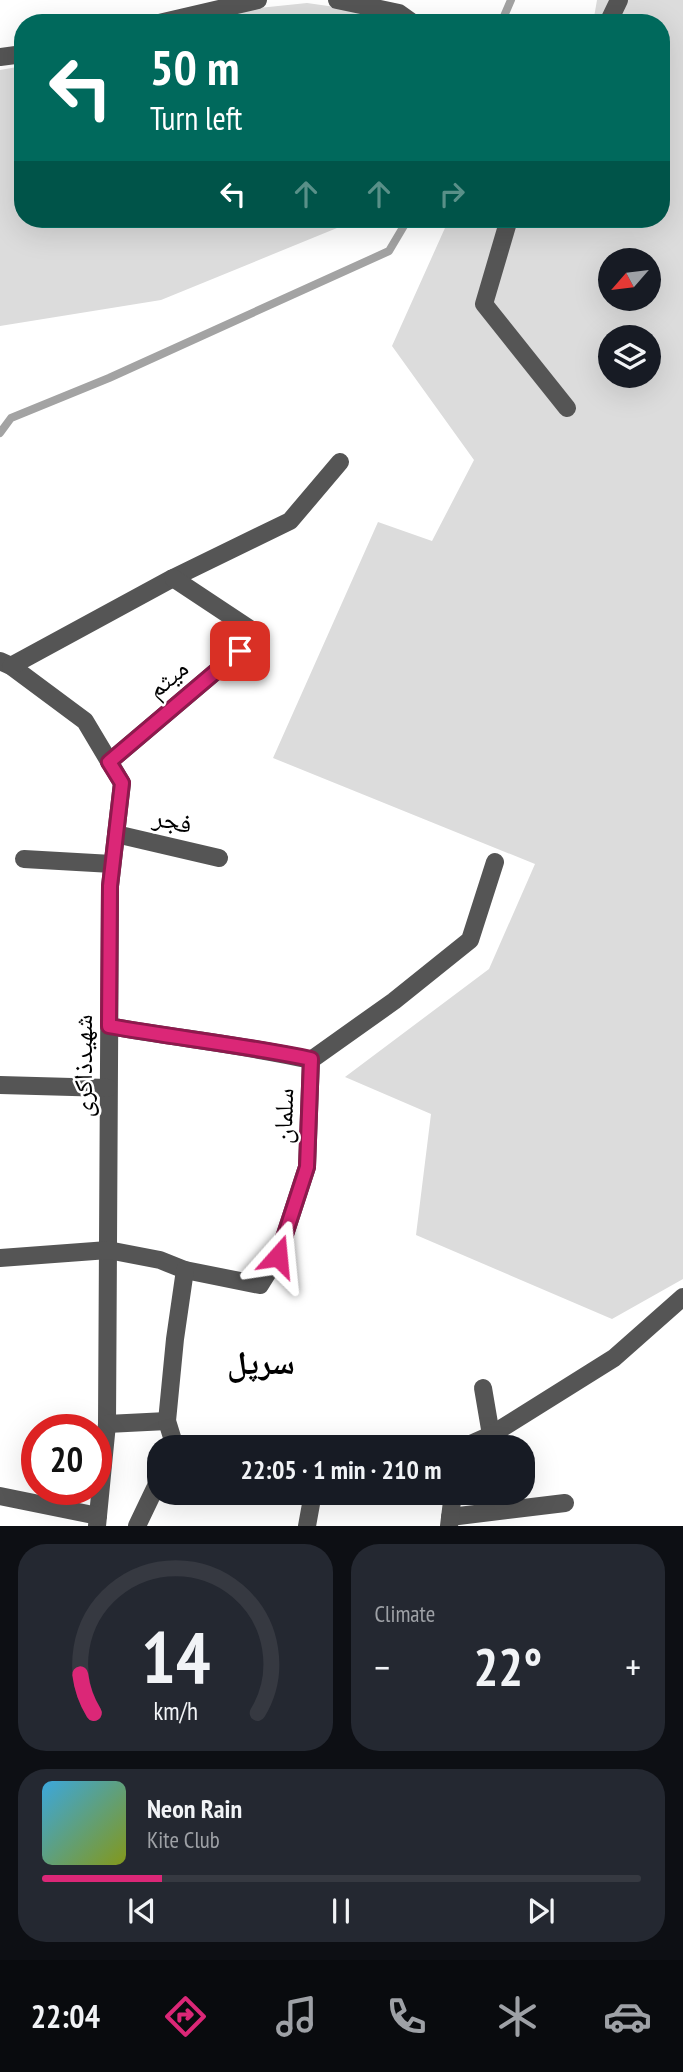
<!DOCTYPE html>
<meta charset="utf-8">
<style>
body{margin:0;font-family:"PT Sans Narrow","Noto Naskh Arabic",sans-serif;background:#242831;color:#f1f3f6;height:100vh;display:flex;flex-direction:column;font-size:26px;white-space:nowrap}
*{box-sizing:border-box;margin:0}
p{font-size:23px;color:#9ea1a6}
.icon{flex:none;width:38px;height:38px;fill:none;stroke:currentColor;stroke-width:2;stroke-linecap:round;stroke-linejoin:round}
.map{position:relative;height:1526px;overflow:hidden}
.side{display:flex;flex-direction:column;gap:18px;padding:18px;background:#0d0f14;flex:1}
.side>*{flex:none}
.banner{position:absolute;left:14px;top:14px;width:656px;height:214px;border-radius:28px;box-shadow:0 7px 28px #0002;background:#00695c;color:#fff;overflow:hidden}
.needle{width:46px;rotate:242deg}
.tools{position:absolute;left:598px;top:248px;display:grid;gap:14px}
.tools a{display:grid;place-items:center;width:63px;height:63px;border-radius:50%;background:#171b24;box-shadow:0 7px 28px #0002;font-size:35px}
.speed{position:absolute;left:21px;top:1414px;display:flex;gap:14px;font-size:35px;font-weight:700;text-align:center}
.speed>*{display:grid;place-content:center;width:91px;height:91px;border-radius:50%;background:#171b24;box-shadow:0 7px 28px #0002;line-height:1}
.speed .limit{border:10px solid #d22;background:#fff;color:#111}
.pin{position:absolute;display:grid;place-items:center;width:60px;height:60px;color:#fff;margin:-30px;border-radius:14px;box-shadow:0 4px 10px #0006}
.me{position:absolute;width:77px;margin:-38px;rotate:18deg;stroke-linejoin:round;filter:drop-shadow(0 0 5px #0008)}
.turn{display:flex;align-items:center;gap:24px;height:147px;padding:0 21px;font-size:32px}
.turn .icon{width:91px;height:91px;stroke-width:2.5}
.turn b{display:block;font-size:49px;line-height:60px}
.lanes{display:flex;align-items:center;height:66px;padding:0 21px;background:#0003;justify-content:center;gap:35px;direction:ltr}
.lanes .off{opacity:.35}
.big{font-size:52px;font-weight:800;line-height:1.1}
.side .card{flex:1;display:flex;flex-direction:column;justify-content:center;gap:10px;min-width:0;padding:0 24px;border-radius:28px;background:#242831}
.side .dial{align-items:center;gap:0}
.dial svg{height:182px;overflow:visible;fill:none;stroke:#363941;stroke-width:7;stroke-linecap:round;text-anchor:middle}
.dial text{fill:#f1f3f6;stroke:none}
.song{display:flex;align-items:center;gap:21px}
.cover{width:84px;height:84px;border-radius:10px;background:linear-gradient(135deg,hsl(200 70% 55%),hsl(70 70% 35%))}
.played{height:7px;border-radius:4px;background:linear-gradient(90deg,#db2777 20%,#363941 20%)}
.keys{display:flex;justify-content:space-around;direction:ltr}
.heat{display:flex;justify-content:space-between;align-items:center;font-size:38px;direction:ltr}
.side .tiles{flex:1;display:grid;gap:18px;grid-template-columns:1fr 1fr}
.card:last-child{grid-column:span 2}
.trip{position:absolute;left:147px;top:1435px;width:388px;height:70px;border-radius:28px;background:#171b24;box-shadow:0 7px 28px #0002;font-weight:800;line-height:70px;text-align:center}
.menu{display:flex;height:112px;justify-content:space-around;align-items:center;background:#090b0e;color:#9ea1a6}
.menu .icon{width:49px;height:49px}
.menu .current{color:#db2777}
.menu b{font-size:32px;color:#f1f3f6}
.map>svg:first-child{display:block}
.green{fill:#dcdcdc;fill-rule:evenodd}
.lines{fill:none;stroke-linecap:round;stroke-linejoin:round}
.stream{stroke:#a3a3a3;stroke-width:8}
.minor{stroke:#555;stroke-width:18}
.route-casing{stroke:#8e194d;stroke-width:18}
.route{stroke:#db2777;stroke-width:12}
.labels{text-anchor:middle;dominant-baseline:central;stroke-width:5;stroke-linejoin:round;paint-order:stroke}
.street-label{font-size:26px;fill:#000;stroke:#fff}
.district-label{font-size:33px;font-weight:bold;fill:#000;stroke:#fff}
</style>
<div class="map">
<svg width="683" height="1526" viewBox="0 0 683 1526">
<rect width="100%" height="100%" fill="#fff"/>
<g class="green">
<path d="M597,0H683V1279L612,1319L416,1235L431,1114L345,1077L489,969L535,864L273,758L378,522L432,541L474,460L392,346L449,219H662V23H593ZM611,261H649V299H611ZM611,338H649V376H611Z"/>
<path d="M307,3L364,11L379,23H190L240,10Z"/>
<path d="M23,66V219H359L161,300L0,326V70Z"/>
</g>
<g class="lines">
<g class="stream">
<path d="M501,23L511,0"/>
<path d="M0,433L11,418L109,378L389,251L408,219"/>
</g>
<g class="minor">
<path d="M337,0L399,13L413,23"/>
<path d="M159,23L258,0"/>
<path d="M608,23L619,0"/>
<path d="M0,57L23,54"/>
<path d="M509,219L484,304L567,408"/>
<path d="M0,661L11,666L85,721L122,783L110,886L107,1424L97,1526"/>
<path d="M11,666L173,578L290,521L340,462"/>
<path d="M109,762L259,635L173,578"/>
<path d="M116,834L219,858"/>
<path d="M24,859L112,864"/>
<path d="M109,1026C176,1038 245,1045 311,1060"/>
<path d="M0,1085L108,1088"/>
<path d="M0,1258L108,1250L160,1260L185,1270L260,1285L278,1256L307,1167L311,1060L394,1001L470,940L495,862"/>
<path d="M483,1388L491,1435"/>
<path d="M107,1424L167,1421"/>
<path d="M175,1447L167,1421L175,1339L185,1270"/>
<path d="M464,1447L491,1435L614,1358L683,1297"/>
<path d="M0,1496L98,1516"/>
<path d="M450,1517L565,1503"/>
<path d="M137,1526L159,1480"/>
<path d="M307,1526L313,1493"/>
<path d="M449,1526L453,1493"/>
</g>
</g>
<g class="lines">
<defs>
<path id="route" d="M240,651L109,762L122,783L110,886L109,1026C176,1038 244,1045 311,1059L307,1167L278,1256"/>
</defs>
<use href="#route" class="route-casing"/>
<use href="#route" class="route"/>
</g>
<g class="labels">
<g class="street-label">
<text transform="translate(167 678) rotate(-40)">میثم</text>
<text transform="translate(173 820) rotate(13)">فجر</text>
<text transform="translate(82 1066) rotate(-90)">شهیدذاکری</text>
<text transform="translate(283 1116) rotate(-88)">سلمان</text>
</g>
<g class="district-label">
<text x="261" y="1361">سرپل</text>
</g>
</g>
</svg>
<div class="tools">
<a><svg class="needle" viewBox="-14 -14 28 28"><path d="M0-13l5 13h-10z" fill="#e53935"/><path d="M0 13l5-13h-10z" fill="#9ea1a6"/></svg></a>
<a><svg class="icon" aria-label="layers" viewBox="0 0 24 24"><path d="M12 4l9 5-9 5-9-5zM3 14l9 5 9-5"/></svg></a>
</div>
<div class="speed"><div class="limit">20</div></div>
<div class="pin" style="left:240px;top:651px;background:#d93025"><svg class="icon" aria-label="arrive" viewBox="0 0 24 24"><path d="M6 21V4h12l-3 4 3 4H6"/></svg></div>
<svg class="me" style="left:278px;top:1256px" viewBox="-20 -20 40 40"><path d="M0-17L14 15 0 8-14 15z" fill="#db2777" stroke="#fff" stroke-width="4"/></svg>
<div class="trip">22:05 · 1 min · 210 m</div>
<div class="banner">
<div class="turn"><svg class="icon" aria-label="left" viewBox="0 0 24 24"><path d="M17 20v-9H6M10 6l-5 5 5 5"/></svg><div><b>50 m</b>Turn left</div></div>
<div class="lanes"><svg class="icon" aria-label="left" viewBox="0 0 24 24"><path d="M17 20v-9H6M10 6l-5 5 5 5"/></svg><svg class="icon off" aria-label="ahead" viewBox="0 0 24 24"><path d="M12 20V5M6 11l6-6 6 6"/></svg><svg class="icon off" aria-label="ahead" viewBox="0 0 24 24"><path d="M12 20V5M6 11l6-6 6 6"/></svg><svg class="icon off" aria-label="right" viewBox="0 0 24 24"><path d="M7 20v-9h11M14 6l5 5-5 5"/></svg></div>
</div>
</div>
<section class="side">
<div class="tiles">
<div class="card dial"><svg viewBox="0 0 100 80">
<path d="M14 69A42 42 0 1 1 86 69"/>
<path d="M14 69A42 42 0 0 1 8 52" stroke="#db2777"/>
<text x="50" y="56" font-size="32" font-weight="700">14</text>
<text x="50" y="72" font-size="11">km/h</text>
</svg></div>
<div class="card"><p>Climate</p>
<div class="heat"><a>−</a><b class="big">22°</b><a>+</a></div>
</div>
<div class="card">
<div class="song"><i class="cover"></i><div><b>Neon Rain</b><p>Kite Club</p></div></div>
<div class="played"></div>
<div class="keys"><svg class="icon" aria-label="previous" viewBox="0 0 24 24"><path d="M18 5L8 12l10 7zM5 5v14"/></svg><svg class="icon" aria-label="pause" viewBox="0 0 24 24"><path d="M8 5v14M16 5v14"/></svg><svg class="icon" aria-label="next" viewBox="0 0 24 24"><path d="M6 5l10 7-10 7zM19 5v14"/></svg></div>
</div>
</div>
</section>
<nav class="menu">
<b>22:04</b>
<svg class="icon current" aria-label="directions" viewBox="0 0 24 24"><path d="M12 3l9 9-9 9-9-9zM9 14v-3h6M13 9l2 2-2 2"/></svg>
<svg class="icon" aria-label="music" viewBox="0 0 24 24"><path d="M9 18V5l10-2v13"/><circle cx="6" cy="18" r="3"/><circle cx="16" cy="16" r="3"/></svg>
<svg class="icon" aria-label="phone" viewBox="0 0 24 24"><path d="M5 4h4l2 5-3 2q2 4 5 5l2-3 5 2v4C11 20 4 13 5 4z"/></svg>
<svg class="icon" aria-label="climate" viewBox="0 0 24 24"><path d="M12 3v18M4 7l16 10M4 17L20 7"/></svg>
<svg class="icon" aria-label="car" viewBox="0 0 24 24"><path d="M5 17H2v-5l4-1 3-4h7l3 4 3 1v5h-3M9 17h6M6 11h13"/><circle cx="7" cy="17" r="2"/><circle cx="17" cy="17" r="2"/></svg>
</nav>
